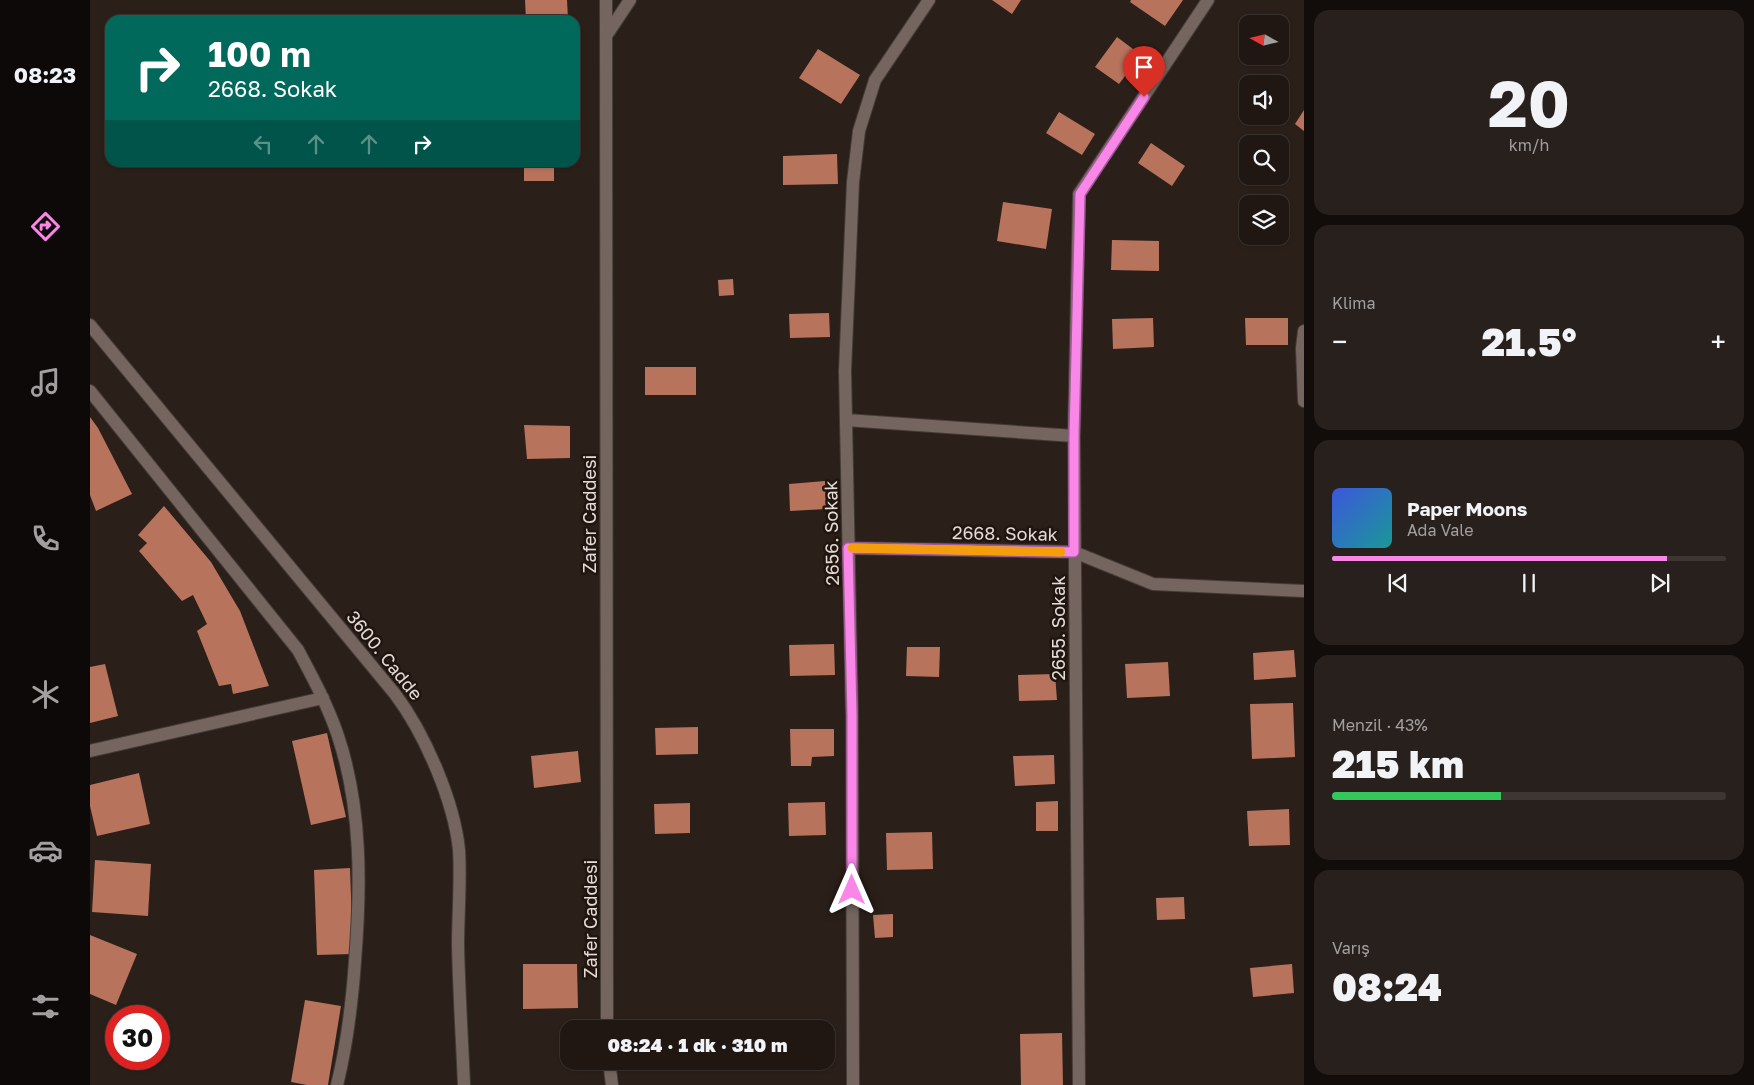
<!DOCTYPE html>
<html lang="tr">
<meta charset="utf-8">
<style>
body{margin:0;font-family:"Golos Text",sans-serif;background:#28201c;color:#f1f3f6;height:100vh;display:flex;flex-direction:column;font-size:19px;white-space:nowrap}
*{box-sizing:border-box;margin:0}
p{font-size:16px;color:#a29fa0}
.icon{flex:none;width:28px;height:28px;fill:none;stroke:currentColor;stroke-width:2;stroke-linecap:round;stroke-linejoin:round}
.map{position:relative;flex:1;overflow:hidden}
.sheet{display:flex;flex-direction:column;gap:10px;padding:10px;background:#120d0a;width:450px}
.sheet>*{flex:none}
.guide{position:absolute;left:15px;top:15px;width:475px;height:152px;border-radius:15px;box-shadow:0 1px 4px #0004,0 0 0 1px #3d3633;background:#00695c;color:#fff;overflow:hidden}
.needle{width:32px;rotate:278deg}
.fabs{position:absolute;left:1149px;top:15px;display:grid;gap:10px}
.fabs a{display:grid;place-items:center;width:50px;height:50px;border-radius:10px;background:#201713;box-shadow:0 1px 4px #0004,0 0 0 1px #3d3633;font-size:25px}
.speed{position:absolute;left:15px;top:1005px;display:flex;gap:10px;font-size:25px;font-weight:700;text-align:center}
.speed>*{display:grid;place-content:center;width:65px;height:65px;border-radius:50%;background:#201713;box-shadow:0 1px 4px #0004,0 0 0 1px #3d3633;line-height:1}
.speed .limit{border:8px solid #d22;background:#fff;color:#111}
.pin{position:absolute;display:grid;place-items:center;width:42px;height:42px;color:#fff;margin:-51px -21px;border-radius:50% 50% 50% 0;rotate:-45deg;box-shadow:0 0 5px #0007}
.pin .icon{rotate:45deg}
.me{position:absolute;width:55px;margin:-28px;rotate:0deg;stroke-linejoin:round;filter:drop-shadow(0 0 4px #0008)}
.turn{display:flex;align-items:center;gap:18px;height:105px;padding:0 20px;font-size:22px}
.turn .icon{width:65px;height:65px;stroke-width:2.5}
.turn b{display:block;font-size:35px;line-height:42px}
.lanes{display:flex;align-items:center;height:48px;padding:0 20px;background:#0003;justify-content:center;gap:25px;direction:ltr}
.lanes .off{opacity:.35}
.big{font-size:38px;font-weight:800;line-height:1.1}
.sheet .widget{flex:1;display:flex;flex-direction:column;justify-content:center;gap:8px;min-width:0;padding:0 18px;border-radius:15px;background:#28201c}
.sheet .dial{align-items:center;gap:0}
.dial b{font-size:65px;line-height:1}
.song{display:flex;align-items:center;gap:15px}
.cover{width:60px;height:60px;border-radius:8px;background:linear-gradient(135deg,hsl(230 70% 55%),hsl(180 70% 35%))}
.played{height:5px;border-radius:2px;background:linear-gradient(90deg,#f987e8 85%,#3d3633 85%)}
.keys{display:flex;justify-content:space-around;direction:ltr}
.heat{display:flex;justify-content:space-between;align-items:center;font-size:28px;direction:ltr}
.charge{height:8px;border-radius:4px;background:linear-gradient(90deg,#34c759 43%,#3d3633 0)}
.trip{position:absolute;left:470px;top:1020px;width:275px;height:50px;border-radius:15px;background:#201713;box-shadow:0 1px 4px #0004,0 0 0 1px #3d3633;font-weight:800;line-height:50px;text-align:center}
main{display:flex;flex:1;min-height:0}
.tab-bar{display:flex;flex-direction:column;width:90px;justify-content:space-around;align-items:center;background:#0d0908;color:#a29fa0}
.tab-bar .icon{width:35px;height:35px}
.tab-bar .active{color:#f987e8}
.tab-bar b{font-size:22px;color:#f1f3f6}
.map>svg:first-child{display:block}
.building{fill:#b8735d}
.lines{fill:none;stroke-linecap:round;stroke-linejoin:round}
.minor-casing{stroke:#453b37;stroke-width:14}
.secondary-casing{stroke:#453b37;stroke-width:14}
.minor{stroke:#74655f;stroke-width:12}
.secondary{stroke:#74655f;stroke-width:12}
.route-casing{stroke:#a25897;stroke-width:12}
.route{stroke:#f987e8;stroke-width:9}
.slow{stroke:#f59e0b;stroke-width:9}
.labels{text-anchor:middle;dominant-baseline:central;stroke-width:5;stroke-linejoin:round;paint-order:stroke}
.street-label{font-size:18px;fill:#e4dbd7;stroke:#211510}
</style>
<main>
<nav class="tab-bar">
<b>08:23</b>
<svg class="icon active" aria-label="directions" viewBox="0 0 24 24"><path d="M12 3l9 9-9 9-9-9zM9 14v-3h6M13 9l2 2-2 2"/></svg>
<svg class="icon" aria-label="music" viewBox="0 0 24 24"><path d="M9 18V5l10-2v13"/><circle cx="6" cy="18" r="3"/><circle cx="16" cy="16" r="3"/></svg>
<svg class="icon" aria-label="phone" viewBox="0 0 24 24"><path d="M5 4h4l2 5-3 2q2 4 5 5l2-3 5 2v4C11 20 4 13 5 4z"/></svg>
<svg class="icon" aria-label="climate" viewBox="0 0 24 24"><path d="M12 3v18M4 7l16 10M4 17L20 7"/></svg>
<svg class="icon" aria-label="car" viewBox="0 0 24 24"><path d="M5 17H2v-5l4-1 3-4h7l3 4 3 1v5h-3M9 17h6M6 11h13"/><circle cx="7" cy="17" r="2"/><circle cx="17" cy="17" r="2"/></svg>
<svg class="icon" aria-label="filters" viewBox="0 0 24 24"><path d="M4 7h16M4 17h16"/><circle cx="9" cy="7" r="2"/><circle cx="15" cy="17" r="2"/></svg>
</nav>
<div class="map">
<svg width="1214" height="1085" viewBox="0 0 1214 1085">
<rect width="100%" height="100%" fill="#2b1f19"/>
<g class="building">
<path d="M435,0H477L478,19L436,20Z"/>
<path d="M902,0H931L922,14Z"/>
<path d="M1041,0H1093L1075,26L1040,2Z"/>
<path d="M1027,37L1051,55L1029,84L1005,67Z"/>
<path d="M728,49L770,75L751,104L709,78Z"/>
<path d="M1214,110V131L1205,124Z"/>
<path d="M969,112L1005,134L992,155L956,133Z"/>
<path d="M1061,143L1095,166L1082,186L1048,163Z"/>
<path d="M747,154L748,184L693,185V156Z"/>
<rect x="434" y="162" width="30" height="19"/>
<path d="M913,202L962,209L956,249L907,241Z"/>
<path d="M1022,240L1069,241V271L1021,270Z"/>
<path d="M643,279L644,295L629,296L628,280Z"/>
<path d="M739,313L740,337L700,338L699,314Z"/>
<path d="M1063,318L1064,347L1023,349L1022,319Z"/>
<path d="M1155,318H1198V345H1156Z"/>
<rect x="555" y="367" width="51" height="28"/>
<path d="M0,417L8,428L42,494L6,511L0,495Z"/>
<path d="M434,425L480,426V458L437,459Z"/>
<path d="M735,481L736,509L700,511L699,484Z"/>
<path d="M74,506L121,562L150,611L179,686L143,694L141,684L129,686L107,631L117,624L103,595L92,601L49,551L57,543L48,535Z"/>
<path d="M744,644L745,675L700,676L699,645Z"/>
<path d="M817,647H850L849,677L816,676Z"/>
<path d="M1204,650L1206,677L1164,680L1163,653Z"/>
<path d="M1078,662L1080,696L1037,698L1035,664Z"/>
<path d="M15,664L28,716L0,723V667Z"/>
<path d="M965,674L967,700L929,701L928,675Z"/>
<path d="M1203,703L1205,757L1162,759L1160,704Z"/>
<path d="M608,727V754L566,755L565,728Z"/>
<path d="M700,729H744V756L722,757L721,766H701Z"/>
<path d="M237,733L256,817L221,825L202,741Z"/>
<path d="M488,751L491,782L444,788L441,756Z"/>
<path d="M964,755L965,784L925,786L923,756Z"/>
<path d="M49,773L60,824L7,836L0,806V785Z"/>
<path d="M968,801V831H946V802Z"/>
<path d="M735,802L736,835L699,836L698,803Z"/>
<path d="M600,803V833L565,834L564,804Z"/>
<path d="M1199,809L1200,845L1159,846L1157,811Z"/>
<path d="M842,832L843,869L797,870L796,833Z"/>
<path d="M5,860L61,864L58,916L2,912Z"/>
<path d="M260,868L263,954L227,955L224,870Z"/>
<path d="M1094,897L1095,919L1067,920L1066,898Z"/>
<path d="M803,914V937L785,938L783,915Z"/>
<path d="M0,935L47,954L26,1005L0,994Z"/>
<path d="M433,964H487L488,1008L433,1009Z"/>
<path d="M1202,964L1204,993L1163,997L1160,968Z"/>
<path d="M215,1000L251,1006L238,1085H217L201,1082Z"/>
<path d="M972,1033L973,1085H931L930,1034Z"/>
</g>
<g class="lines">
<defs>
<g id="minor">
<path d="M516,36L540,0"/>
<path d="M0,325L305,694C335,734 364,801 369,850C371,882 368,914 368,945C369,992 372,1038 374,1085"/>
<path d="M1214,331L1212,348L1214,401"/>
<path d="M0,391L208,650C223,678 238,706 248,736C272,808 271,887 265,961C262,1003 257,1045 247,1085"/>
<path d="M756,420L984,436"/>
<path d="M759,548L984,552L1063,584L1214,591"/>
<path d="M0,751L233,698"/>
<path d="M763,1085L762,715L755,371L763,182L769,131L785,80L839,0"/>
<path d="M989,1085L984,436L989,194L1118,0"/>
</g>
<g id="secondary">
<path d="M516,0L517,1029"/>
<path d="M519,1061L522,1085"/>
</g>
</defs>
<use href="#minor" class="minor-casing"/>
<use href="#secondary" class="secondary-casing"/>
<use href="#minor" class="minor"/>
<use href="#secondary" class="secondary"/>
</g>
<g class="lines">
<defs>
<path id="route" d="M762,890V715L758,548L984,552V436L990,194L1054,97"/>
</defs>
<use href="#route" class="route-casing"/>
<use href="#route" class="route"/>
<path class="slow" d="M762,548L971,552"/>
</g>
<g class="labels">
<g class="street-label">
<text transform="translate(499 514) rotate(-90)">Zafer Caddesi</text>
<text transform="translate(741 533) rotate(-91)">2656. Sokak</text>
<text transform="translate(915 533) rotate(1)">2668. Sokak</text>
<text transform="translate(968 628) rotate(-90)">2655. Sokak</text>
<text transform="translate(295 655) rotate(51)">3600. Cadde</text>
<text transform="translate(500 919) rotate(-90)">Zafer Caddesi</text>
</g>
</g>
</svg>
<div class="fabs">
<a><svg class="needle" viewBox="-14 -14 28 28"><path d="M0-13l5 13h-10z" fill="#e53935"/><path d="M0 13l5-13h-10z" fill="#a29fa0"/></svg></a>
<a><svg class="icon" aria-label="sound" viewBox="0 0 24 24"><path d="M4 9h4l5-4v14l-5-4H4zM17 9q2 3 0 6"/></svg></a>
<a><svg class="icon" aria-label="search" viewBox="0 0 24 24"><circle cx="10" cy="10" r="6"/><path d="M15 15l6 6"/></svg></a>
<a><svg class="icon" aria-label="layers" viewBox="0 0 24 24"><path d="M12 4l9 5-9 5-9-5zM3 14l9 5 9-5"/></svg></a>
</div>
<div class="speed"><div class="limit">30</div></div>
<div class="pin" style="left:1054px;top:97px;background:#d93025"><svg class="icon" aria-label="arrive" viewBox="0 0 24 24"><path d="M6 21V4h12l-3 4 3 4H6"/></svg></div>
<svg class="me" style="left:762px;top:890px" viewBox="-20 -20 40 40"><path d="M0-17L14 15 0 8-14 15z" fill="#f987e8" stroke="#fff" stroke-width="4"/></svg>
<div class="trip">08:24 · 1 dk · 310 m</div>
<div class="guide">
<div class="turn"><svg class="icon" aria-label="right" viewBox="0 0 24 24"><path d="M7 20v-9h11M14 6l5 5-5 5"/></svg><div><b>100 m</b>2668. Sokak</div></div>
<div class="lanes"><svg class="icon off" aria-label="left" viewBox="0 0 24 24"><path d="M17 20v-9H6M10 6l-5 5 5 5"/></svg><svg class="icon off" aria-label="ahead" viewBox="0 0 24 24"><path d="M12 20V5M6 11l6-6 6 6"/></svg><svg class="icon off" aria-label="ahead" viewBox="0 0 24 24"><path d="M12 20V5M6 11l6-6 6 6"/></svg><svg class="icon" aria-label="right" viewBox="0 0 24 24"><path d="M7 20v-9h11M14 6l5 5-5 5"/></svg></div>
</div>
</div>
<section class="sheet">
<div class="widget dial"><b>20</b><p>km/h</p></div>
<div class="widget"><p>Klima</p>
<div class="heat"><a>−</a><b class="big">21.5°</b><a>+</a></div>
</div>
<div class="widget">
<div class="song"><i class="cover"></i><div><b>Paper Moons</b><p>Ada Vale</p></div></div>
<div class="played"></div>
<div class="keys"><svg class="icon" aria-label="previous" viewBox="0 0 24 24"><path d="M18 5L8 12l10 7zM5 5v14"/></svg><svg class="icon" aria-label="pause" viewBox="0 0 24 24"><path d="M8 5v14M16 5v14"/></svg><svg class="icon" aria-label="next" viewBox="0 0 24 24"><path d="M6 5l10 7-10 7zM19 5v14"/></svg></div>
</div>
<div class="widget"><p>Menzil · 43%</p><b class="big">215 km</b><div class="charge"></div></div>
<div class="widget"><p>Varış</p><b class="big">08:24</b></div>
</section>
</main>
